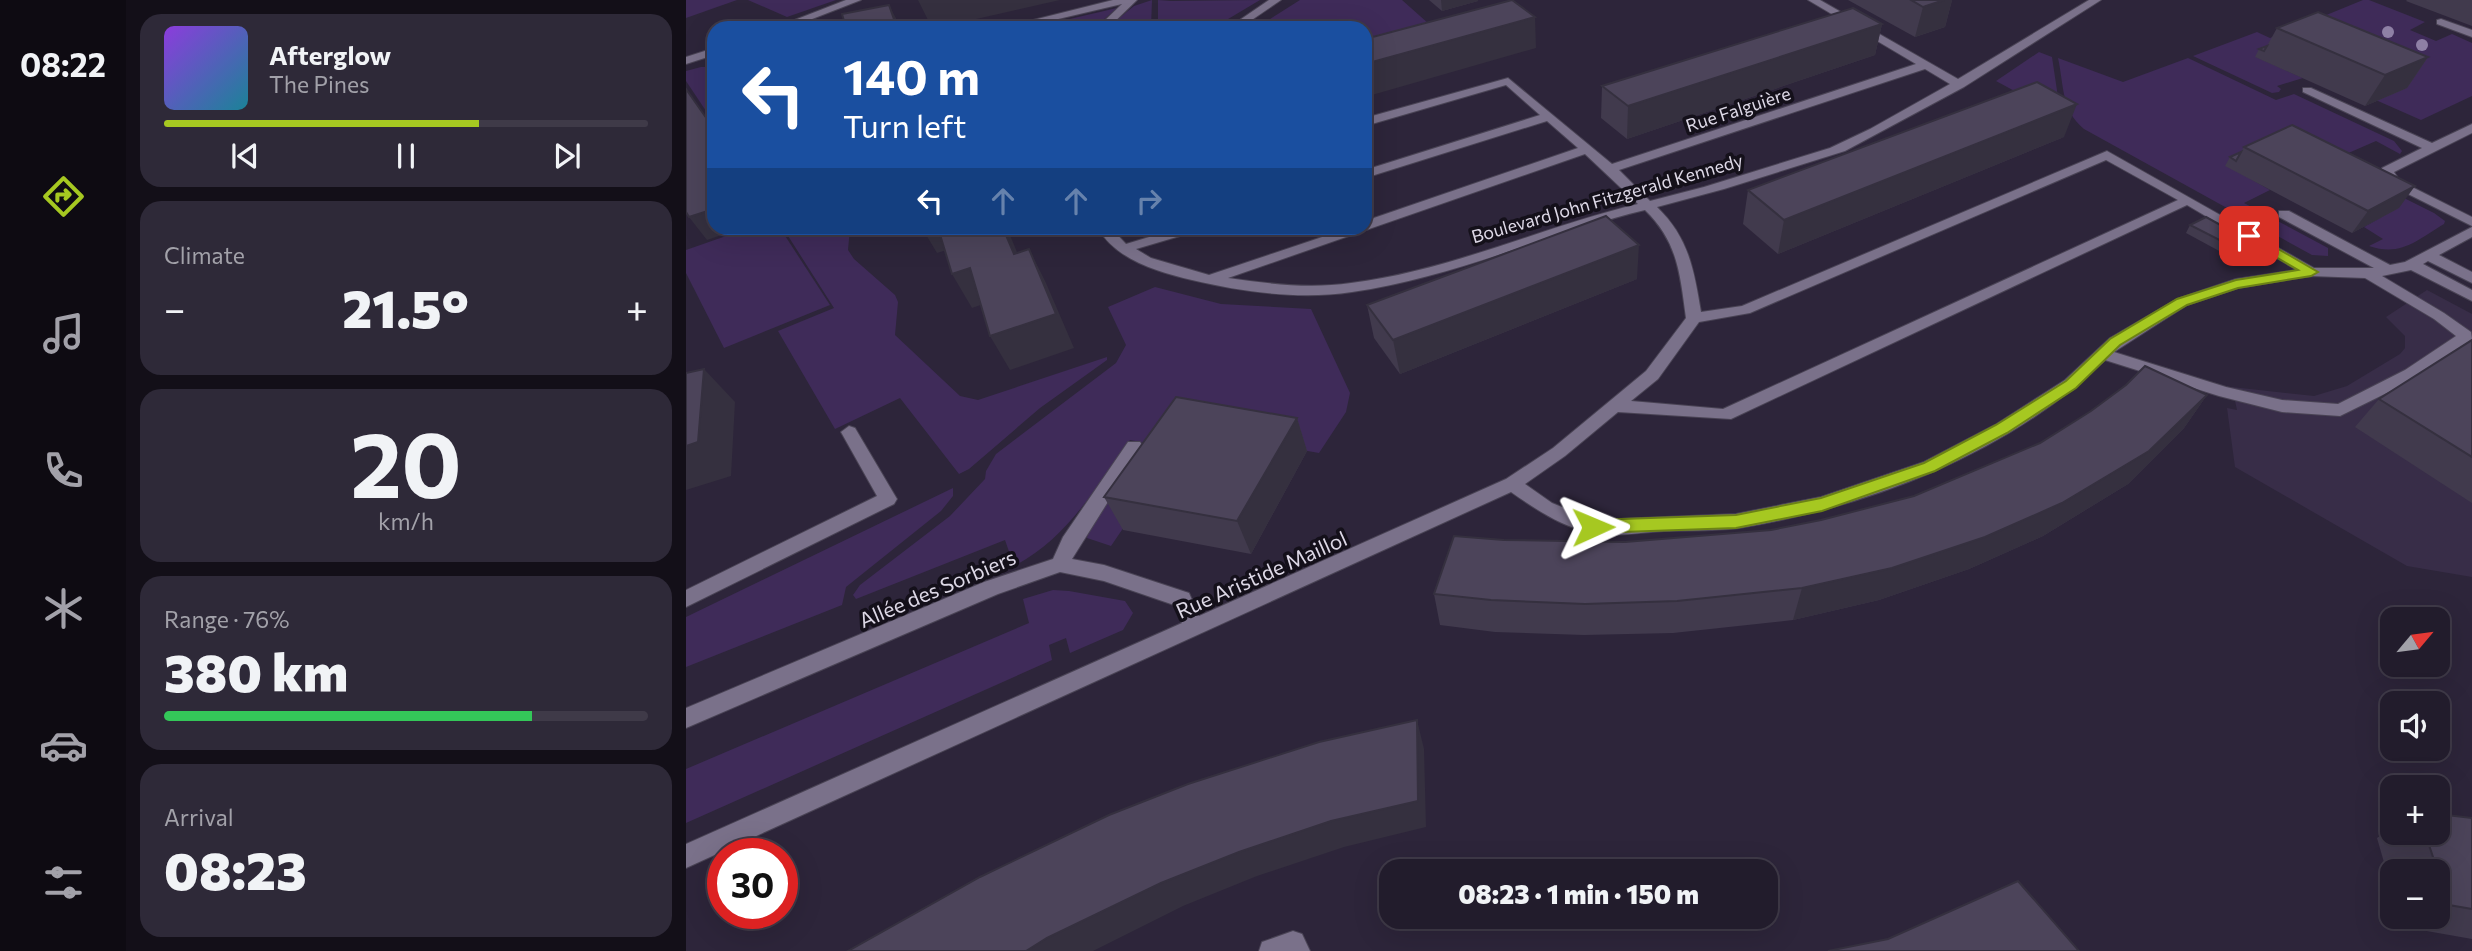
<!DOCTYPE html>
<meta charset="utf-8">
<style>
body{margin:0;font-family:Commissioner,sans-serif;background:#2e2938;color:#f1f3f6;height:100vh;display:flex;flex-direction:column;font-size:26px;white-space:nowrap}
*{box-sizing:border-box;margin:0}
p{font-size:23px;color:#a2a1a9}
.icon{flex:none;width:38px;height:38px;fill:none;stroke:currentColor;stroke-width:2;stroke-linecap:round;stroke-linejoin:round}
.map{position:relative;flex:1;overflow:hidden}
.panel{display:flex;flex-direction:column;gap:14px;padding:14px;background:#130f18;width:560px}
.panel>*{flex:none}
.banner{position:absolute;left:21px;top:21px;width:665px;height:214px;border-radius:21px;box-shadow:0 7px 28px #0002,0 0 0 2px #3f3a48;background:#1a4fa0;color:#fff;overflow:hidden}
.needle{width:46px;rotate:61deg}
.tools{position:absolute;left:1694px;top:607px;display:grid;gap:14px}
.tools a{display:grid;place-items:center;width:70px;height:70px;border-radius:14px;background:#221c2c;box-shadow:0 7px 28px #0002,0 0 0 2px #3f3a48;font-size:35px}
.speed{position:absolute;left:21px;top:838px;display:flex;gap:14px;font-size:35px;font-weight:700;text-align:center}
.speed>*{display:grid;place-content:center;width:91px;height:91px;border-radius:50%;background:#221c2c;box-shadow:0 7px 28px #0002,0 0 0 2px #3f3a48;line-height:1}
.speed .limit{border:10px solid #d22;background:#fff;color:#111}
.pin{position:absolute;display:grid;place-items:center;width:60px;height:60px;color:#fff;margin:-30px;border-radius:14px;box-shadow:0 4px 10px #0006}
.me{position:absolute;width:77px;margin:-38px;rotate:89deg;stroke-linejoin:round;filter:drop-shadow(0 0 5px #0008)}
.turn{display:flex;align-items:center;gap:24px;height:147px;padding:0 21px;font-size:32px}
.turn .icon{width:91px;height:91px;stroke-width:2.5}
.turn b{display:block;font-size:49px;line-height:60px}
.lanes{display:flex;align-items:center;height:66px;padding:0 21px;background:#0003;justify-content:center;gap:35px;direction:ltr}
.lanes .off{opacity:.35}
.big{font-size:52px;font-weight:800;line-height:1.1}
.panel .widget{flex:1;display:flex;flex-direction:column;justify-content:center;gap:10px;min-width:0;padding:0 24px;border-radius:21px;background:#2e2938}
.panel .dial{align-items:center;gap:0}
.dial b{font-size:91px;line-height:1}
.song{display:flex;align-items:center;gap:21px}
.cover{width:84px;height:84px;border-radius:10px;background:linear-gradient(135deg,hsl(270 70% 55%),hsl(190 70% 35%))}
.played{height:7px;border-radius:4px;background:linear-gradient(90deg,#a6c821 65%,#3f3a48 65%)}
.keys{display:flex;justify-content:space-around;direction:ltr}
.heat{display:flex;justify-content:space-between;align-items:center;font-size:38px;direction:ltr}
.charge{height:10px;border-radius:5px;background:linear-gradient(90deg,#34c759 76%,#3f3a48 0)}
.trip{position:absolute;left:693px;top:859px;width:399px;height:70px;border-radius:21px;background:#221c2c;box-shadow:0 7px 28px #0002,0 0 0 2px #3f3a48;font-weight:800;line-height:70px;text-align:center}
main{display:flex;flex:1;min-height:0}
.menu{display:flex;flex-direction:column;width:126px;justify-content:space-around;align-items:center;background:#0e0b12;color:#a2a1a9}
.menu .icon{width:49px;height:49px}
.menu .current{color:#a6c821}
.menu b{font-size:32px;color:#f1f3f6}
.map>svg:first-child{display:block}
.built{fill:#382d48}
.green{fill:#3f2b59}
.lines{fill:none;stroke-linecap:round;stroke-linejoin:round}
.minor-casing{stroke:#494354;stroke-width:2}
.minor{fill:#7a718a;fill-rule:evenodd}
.tree{fill:#8e80a5}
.wall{fill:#413a4d}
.shaded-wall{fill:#35303f}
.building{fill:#4c445a;stroke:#35303f;stroke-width:2}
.route{fill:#a6c821;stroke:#6c8215;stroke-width:2}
.labels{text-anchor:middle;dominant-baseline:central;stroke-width:7;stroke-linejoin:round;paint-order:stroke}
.far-street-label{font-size:18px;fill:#ddd8e6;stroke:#14101a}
.street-label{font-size:21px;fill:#ddd8e6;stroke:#14101a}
</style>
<main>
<nav class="menu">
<b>08:22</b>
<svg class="icon current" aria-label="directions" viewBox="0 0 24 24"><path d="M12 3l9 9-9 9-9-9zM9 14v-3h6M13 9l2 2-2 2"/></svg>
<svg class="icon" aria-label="music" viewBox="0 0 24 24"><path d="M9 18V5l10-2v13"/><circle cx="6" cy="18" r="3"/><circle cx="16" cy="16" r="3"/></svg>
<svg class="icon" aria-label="phone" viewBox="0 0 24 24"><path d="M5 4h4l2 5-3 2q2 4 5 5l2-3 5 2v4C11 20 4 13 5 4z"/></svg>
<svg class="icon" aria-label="climate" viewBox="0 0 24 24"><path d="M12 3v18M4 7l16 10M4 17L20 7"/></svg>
<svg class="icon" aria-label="car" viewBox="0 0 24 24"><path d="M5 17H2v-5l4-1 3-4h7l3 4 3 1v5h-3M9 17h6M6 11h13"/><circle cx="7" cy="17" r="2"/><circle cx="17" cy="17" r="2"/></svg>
<svg class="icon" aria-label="filters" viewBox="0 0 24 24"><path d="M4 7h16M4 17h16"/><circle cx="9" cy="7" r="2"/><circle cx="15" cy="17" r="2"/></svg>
</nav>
<section class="panel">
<div class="widget">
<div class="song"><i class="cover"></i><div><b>Afterglow</b><p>The Pines</p></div></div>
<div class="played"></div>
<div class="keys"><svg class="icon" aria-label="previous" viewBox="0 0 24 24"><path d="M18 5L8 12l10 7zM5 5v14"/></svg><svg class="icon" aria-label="pause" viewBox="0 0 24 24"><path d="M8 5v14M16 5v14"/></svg><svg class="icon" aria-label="next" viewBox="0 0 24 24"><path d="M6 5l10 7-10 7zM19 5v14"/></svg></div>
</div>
<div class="widget"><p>Climate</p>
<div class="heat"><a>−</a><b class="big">21.5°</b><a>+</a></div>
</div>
<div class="widget dial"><b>20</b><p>km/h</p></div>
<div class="widget"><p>Range · 76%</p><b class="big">380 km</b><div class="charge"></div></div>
<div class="widget"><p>Arrival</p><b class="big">08:23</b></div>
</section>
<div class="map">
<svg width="1786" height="951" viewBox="0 0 1786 951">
<rect width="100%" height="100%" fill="#2d253a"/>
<path class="built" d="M1741,290L1786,314V577L1721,566L1549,467L1541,408L1551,410L1546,387L1628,396L1661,386L1714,354L1719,348V336L1700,317Z"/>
<g class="green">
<path d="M0,0H51L0,18Z"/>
<path d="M62,0H150L101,17Z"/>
<path d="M466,0L465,28H421L448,6Z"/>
<path d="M472,0L485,1L574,0L527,28H472Z"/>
<path d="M614,0H716L743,24L679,39V28H570Z"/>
<path d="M1677,0H1683L1739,22L1724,30L1750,41L1766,34L1786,43V96L1735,120L1692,101L1570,57L1617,78L1591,86L1595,89L1593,92L1586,93L1507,56L1571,32L1584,38Z"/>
<path d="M431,8L408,28H345Z"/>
<path d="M1353,52L1366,57L1373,104L1382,120L1310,81Z"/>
<path d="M1372,58L1437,82L1502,58L1590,100L1608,94L1708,141L1716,151L1714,154L1690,141L1644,161L1748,213L1759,221L1758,224C1731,240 1715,257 1683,246L1697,239L1678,227L1712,208L1540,165L1584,190L1558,203L1642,248V256L1626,255L1398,129C1375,110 1378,85 1372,58Z"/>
<path d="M15,67H28V123L0,81V71Z"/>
<path d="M63,228H94L144,305L38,348L0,273V250Z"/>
<path d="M97,228H164L162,250L168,259L209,295L212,302L209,335L274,396L292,400L421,357V360L354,408L283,469L273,474L214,398L149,429L92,331L148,308Z"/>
<path d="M469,287L535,304L625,309L664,393L660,412L633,453L504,430L425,546L401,538L403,525L459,443L444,440C409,488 382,538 328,566L319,540L170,599L167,595L174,585L264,516L299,479L300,471L310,454L430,363L440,345L422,307Z"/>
<path d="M267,488V496L255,511L160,587L156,605L0,667V617Z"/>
<path d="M367,590L383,591L439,601L447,613L437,630L384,653L380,638L363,645L366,660L0,823V769L343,623L337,599Z"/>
</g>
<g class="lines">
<defs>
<g id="minor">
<path d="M160,0H175L103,28H88Z"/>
<path d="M427,0H451L422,28H411L436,4L334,28H315Z"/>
<path d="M583,0H595L554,28H542Z"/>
<path d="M1122,0H1134L1272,79L1403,0H1415L1278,87L1159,151L1038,189L971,207C1003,238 1008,270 1015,312L1056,306L1421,151L1628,268H1688L1593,217V211H1603L1704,265L1719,262L1786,227V237L1753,255L1786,272V283L1742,261L1737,264L1786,290V301L1725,270L1696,276L1758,313L1785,332L1786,339L1731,378L1654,416L1596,412L1533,396L1419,360C1322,454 1184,506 1053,528C1029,531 1003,530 978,531C958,532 924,538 904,533C875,526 849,509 825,492L0,868V844L496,623L488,605L418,581L374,572L312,594L0,728V708L298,582L367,559L377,537L442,442H454L457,446L386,559L418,565L503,593L513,616L820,479L867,448L960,371L1000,318C994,274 992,242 959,210C860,234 766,278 666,292C613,300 557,292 506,280C472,272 430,260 412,228H425L440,244L493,228H512L511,231L450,249L465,258L523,275L663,228H679V221L892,148L861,121L679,178V170L854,115L820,85L679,126V118L822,78L926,164L1230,64ZM1239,69L1264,84L1184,129L1144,148L1018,187L964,201L933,170ZM899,154L952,204C856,227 763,271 665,283C624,289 583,284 542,278ZM1420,160L1492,200L1037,409L945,401L972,379L1013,322L1064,313ZM1501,205L1611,270L1550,279L1491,299L1424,338L1379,380L1309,425L1238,462L1135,497L1050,514L908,520L866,503L839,484L879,456L932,412L1045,419ZM1625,276L1679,278L1748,319L1770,336L1719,370L1652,404L1596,400L1540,387L1428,352L1501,305L1552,288Z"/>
<path d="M1755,19L1786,30V37L1751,24V20Z"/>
<path d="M28,48V55L0,64V57Z"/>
<path d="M1617,88H1625L1746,143L1786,124V133L1708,172L1714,181L1786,217V226L1702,184L1695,171L1696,168L1736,148L1617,92Z"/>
<path d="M163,426L169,428L208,494L211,499L208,504L0,607V590L191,496L155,432Z"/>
<path d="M607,931L616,934L624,951H573L576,942Z"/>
</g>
</defs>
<use href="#minor" class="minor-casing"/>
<use href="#minor" class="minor"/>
</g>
<g class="tree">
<circle cx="1702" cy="32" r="6"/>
<circle cx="1736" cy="45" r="6"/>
</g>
<g class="wall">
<path d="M743,0H792V1L756,11Z"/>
<path d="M1162,0H1266L1259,27L1229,37Z"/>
<path d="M1721,0H1786V26L1720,1Z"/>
<path d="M1196,24L1189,55L941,139L915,118L916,86Z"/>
<path d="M1591,28L1742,57L1721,88L1679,106L1569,57L1573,49L1581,46Z"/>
<path d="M1378,137L1092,254L1057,224L1062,190Z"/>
<path d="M1558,147L1713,208L1666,233L1539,166L1544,157L1555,152Z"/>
<path d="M1504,225L1567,243L1562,251L1548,259L1500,233Z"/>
<path d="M951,279L714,374L688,338L681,305Z"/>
<path d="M1786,340V503L1669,427L1693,399Z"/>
<path d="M1521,395L1498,428L1442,484L1357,536L1283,569L1193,600L1107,620L987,633L898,635L809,632L754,625L748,594L818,540L939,542L1085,530L1135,520L1228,496Z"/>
<path d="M611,418L621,451L565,554L437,530L418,497Z"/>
<path d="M1786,818V939L1718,927L1715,917H1752V872H1706V890L1691,838L1706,828V833H1752Z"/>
</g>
<g class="shaded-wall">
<path d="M232,0H374L251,28H246Z"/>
<path d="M755,0H792V1L756,11Z"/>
<path d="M1258,0H1266L1259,27L1229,37L1237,7Z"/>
<path d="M203,5L215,28H211Z"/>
<path d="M849,17L850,48L679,97V64Z"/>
<path d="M1196,24L1189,55L941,139L942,106Z"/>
<path d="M1742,57L1721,88L1679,106L1699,75Z"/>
<path d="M1391,104L1378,137L1092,254L1098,220Z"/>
<path d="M1729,186L1713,208L1666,233L1682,211Z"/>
<path d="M28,209V228H56L21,240L3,217Z"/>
<path d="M236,228H255L267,248L251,253Z"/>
<path d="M317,228H321L346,288L328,254Z"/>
<path d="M1567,243L1562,251L1548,259L1553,250Z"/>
<path d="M953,245L951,279L714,374L707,340Z"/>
<path d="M343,249L360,283L388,348L324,370L304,336Z"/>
<path d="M284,268L303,302L286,308L266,274Z"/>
<path d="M18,369L49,402L45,476L0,490V446Z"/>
<path d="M1521,395L1498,428L1442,484L1357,536L1283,569L1193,600L1107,620L1116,588Z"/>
<path d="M611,418L621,451L565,554L551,521Z"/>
<path d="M731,720L738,749L740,827L658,847L571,876L497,906L407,951H340Z"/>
</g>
<g class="building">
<path d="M826,0L849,17L679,64V39Z"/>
<path d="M1225,0H1258L1237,7Z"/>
<path d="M203,5L211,28H160L156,14Z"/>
<path d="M1167,8L1196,24L942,106L916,86Z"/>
<path d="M1632,12L1742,57L1699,75L1591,28Z"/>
<path d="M1581,46L1578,51L1573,49Z"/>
<path d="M1351,82L1391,104L1098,220L1062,190Z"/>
<path d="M0,89L28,129V209L3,217L0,212Z"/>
<path d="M1606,125L1729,186L1682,211L1558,147Z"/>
<path d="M1555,152L1550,161L1544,157Z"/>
<path d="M920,216L953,245L707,340L681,305Z"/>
<path d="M1520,217L1567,243L1553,250L1504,225Z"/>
<path d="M252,228H317L328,254L343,249L370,314L304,336L284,268L266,274Z"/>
<path d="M1786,340V457L1693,399Z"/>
<path d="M1459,366L1521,395L1463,451L1376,503L1299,537L1206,568L1116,588L991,601L899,604L805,600L748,594L768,536L818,540L939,542L1085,530L1135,520L1228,496L1354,443L1405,411L1440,385Z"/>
<path d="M18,369L12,442L0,446V373Z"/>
<path d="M490,397L611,418L551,521L418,497Z"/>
<path d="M731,720L732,801L645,821L553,852L475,883L361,938L340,951H162L294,877L423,815L502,784L633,742Z"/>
<path d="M1752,814L1786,818V909L1763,905L1739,833H1752Z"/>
<path d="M1332,881L1393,951H1142L1202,939Z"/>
</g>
<path class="route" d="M1563,232L1632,272L1625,276L1552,288L1501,305L1434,345L1390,388L1321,433L1249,471L1136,511L1050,528L907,533L901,532L898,527L901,522L907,520L1050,515L1135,498L1238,463L1310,425L1380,381L1424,339L1491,299L1550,280L1612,270L1559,239V233Z"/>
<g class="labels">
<g class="far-street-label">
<text transform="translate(1052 109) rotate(-18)">Rue Falguière</text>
<text transform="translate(921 198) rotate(-16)">Boulevard John Fitzgerald Kennedy</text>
</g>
<g class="street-label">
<text transform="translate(575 574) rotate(-24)">Rue Aristide Maillol</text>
<text transform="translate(251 588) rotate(-23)">Allée des Sorbiers</text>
</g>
</g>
</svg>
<div class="tools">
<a><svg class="needle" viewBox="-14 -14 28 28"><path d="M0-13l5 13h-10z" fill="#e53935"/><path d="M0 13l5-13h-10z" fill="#a2a1a9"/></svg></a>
<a><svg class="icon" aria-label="sound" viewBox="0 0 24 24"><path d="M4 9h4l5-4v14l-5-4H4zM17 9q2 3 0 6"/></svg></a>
<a>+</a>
<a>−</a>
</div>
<div class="speed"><div class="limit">30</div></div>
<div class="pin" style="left:1563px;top:236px;background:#d93025"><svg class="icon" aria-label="arrive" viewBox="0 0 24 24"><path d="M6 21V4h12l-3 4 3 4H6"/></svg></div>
<svg class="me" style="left:907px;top:527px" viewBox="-20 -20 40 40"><path d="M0-17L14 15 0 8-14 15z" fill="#a6c821" stroke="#fff" stroke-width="4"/></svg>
<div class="trip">08:23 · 1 min · 150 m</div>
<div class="banner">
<div class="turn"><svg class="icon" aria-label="left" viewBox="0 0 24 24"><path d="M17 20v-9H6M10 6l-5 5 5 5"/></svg><div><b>140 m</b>Turn left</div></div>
<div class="lanes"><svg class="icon" aria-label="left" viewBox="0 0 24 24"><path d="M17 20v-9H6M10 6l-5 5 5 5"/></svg><svg class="icon off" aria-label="ahead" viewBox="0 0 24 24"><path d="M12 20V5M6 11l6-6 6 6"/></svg><svg class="icon off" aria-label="ahead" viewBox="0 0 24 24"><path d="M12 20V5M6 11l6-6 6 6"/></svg><svg class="icon off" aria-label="right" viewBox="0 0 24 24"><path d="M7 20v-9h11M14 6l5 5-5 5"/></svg></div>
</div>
</div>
</main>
